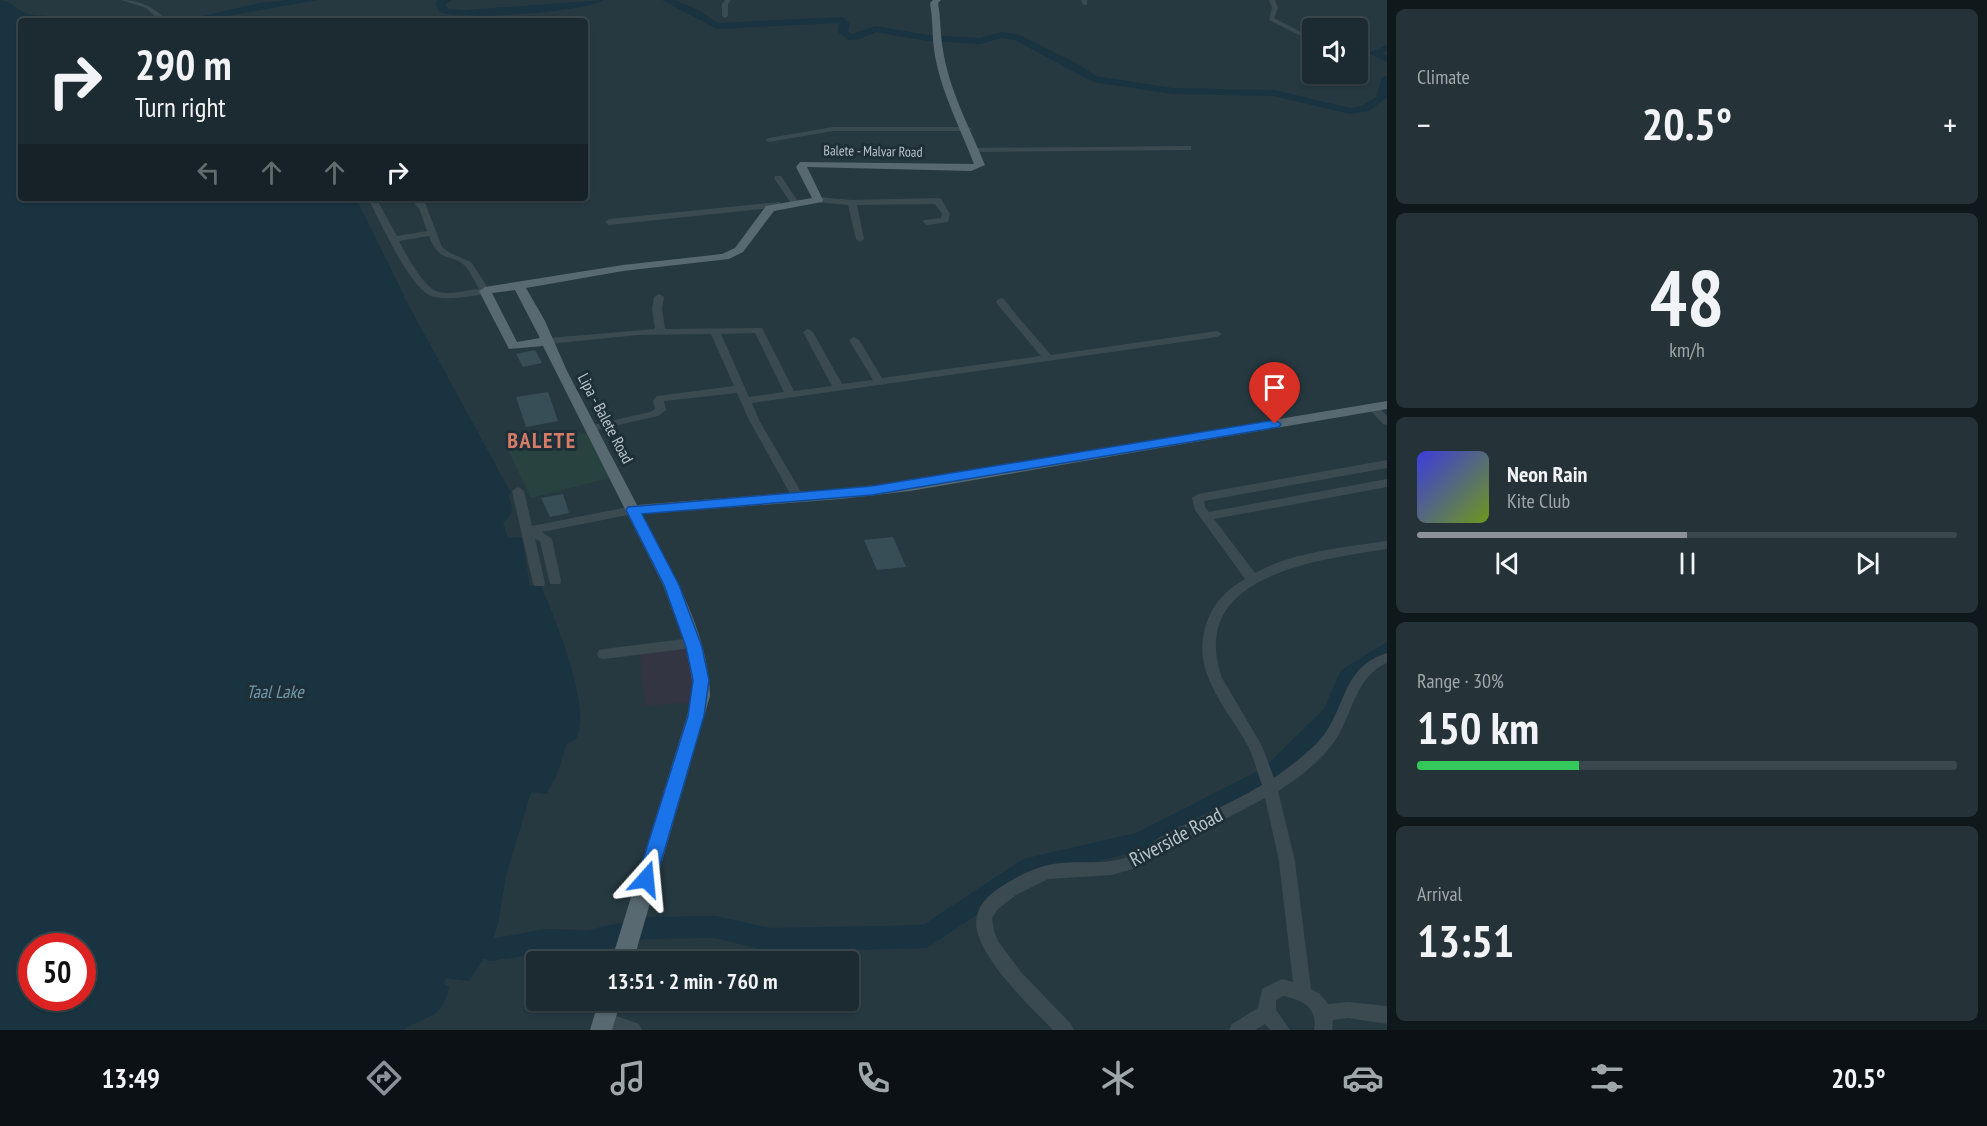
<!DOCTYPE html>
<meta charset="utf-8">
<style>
body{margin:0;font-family:"PT Sans Narrow",sans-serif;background:#253339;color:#f1f3f6;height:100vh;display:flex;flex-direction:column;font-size:22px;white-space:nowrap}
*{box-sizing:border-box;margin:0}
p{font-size:20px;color:#a0a7ab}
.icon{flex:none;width:33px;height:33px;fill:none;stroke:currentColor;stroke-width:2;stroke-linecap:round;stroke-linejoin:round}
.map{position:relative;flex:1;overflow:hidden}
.side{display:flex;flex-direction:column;gap:9px;padding:9px;background:#0f181b;width:600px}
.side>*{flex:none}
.hud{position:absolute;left:18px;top:18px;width:570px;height:183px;border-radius:6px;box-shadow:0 2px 4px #0004,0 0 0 2px #3a474d;background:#1c2b31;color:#f1f3f6;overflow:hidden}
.controls{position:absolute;left:1302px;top:18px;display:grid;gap:12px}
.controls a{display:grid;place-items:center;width:66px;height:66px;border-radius:6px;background:#1c2b31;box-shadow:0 2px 4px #0004,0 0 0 2px #3a474d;font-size:30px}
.speed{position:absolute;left:18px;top:933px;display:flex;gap:12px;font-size:30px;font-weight:700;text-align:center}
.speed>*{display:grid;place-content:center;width:78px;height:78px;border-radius:50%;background:#1c2b31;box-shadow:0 2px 4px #0004,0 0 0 2px #3a474d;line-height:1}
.speed .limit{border:9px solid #d22;background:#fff;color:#111}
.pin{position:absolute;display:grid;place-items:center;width:51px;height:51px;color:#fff;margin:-62px -26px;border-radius:50% 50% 50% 0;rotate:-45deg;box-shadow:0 0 6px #0007}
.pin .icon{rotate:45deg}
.me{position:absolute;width:66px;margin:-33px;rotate:18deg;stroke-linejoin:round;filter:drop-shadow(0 0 4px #0008)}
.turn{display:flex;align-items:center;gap:21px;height:126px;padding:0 18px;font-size:27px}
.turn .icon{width:78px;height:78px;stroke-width:2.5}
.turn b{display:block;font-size:42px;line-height:51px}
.lanes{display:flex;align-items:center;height:57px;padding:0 18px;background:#0003;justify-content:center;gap:30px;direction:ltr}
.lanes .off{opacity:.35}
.big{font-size:45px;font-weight:800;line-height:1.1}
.side .widget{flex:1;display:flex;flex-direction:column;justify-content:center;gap:9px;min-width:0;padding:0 21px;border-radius:9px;background:#253339}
.side .dial{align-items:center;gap:0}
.dial b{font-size:78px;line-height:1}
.song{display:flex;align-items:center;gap:18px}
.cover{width:72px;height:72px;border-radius:9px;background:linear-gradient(135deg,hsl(240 70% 55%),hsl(80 70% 35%))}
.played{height:6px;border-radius:3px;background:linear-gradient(90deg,#8c9099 50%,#3a474d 50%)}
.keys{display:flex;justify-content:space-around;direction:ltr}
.heat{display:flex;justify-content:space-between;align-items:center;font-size:33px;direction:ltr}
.charge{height:9px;border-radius:4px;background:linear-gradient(90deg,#34c759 30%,#3a474d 0)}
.trip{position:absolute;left:526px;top:951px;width:333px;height:60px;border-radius:6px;background:#1c2b31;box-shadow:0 2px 4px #0004,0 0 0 2px #3a474d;font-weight:800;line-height:60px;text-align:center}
.menu{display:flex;height:96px;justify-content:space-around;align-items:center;background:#0b1114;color:#a0a7ab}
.menu .icon{width:42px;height:42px}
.menu .current{color:#8c9099}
.menu b{font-size:27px;color:#f1f3f6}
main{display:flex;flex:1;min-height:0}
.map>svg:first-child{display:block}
.medical{fill:#333542}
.green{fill:#28423f}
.water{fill:#193340;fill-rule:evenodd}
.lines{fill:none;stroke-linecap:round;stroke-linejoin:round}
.river{fill:#193340;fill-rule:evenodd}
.building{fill:#384e57}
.minor-tunnel{stroke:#3c4e56;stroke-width:9;stroke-dasharray:9 4.5;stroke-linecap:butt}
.minor{fill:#3b4a51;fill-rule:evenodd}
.major{fill:#596971;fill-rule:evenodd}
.route{fill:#1a73e8;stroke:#114b97;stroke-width:1.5}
.labels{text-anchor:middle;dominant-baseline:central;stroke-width:6;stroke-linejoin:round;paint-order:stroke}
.far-street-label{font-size:14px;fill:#b8c4cb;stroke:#1f2f37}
.street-label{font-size:16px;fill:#b8c4cb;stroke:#1f2f37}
.water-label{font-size:18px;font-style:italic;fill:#7198aa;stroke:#1f2f37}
.near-street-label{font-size:20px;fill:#b8c4cb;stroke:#1f2f37}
.district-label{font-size:22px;font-weight:bold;letter-spacing:1.5px;fill:#d57b68;stroke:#1f2f37}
</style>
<main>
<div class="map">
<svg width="1387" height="1030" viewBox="0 0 1387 1030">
<rect width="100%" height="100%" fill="#263941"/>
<path class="medical" d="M690,648L697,702L645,706L640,652Z"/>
<path class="green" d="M552,431L572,436L587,433L610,478L531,498L505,444Z"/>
<path class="water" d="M0,0C10,0 15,9 26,13C38,18 53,13 65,21H21V198H356L409,306L511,493L508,494C513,508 515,512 503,522L508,538L522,537L530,586L540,584C553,613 595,713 575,740L567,743L557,774L547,794L531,792L506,876L498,924L490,949L469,981L446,978L444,983L449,987C442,1022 424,1015 403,1030H0ZM32,946H82V998H32Z"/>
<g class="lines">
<g class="river">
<path d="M287,0H317L200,21H181L259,3Z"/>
<path d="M439,0H452L445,4L448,9L466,10L604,0C586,12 460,21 439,12L435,3Z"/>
<path d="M662,0H675L698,10L718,23L842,17L850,24L848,31L851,34L876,26L927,35L980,38L1001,32L1017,34L1078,64L1096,76L1172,88L1274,90L1350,108L1362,106L1376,97L1382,78L1387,75V97L1369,111L1350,114L1274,96L1172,94L1093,82L1015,40L1001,38L980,44L927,41L876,32L860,39L849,40L838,32L839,23L717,29Z"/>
<path d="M1387,45V51L1382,53L1387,55V62L1368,53Z"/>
<path d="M1387,642V659L1357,681L1341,720L1285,775L1277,778L1269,775L1266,769L1269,763L1324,709L1341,670Z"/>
<path d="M1256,772L1264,774L1267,781L1264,788L1149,849L1037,875L927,948L771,952L715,938L646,939L588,954L545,953L490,961L481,957L477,949L481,941L545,929L588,930L646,917L715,916L771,928L923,925L1023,859L1136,833Z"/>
</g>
</g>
<g class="building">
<path d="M535,350L542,363L523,367L516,354Z"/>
<path d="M548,392L558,421L526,427L516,397Z"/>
<path d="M563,494L569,513L550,517L541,498Z"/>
<path d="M893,537L906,567L877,570L864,540Z"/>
</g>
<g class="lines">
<path class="minor-tunnel" d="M416,198L422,205"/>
<g class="minor">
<path d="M121,0C141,0 154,7 167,21H160L146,8Z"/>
<path d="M725,0H731L728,4V16L725,18L722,16V4Z"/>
<path d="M1081,0H1087V5H1083Z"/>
<path d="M1269,0H1275L1278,8L1274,18L1303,33V35H1299L1269,20L1272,8Z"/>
<path d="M833,127H968L972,129L968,131H833L769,142L765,140L769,138Z"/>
<path d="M1191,146V150H1188L976,152L972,150L976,148Z"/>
<path d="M775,176H781L799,203L798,205H792L774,178Z"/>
<path d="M818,197L852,200L938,198L941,199L950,214L948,222L927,225L923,222L924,220L941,218L942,214L935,204L857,205L864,239L860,242L856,239L848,205L815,202V198Z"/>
<path d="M368,198H376L397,236L427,231L418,205L425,203L442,247L450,253L471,262L490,291L488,293C475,296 441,302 429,295C408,284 380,221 368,198ZM429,236C440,265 452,252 466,267C471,273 475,282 479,289C466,290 448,296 436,291C422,285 406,254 399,241Z"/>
<path d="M779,202L783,205L782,207L609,225L605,222L609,219Z"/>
<path d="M659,294L664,297L662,309L665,329L762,328L794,391L832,386L803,332L808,329L813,332L842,384L873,380L849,340L854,337L859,340L882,378L1041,356L998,305L996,301L1001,298L1004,299L1018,317L1051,355L1217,331L1222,334L1217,337L752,403L759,420L804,497L798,501L792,497L749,420L737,393L664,401L666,410L658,416L592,431L586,428L588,426L650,412L655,409L653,401L657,396L734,386L711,334L638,335L549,344L544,341L549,338L655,329L652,309L654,297ZM755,333L784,392L749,397L721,334Z"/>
<path d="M1372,404L1376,405L1387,416V425L1383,424L1367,407Z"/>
<path d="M1387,460V468L1204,501L1205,507L1209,512L1387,479V487L1214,519L1255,573C1293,552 1344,547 1387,541V549C1317,560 1186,575 1222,678L1262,746L1274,778C1292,765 1310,752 1324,735C1347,703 1343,667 1387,653V663C1355,676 1352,717 1334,742C1320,762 1299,778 1278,791L1295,861L1311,989L1320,994L1328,1004L1348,1002L1387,1006V1024L1348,1018L1333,1020L1332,1030H1314C1318,1008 1303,1000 1283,996L1276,1000V1010L1290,1030H1270L1265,1024L1255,1030H1229L1232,1024L1258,1008L1262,989L1282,979L1293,982L1279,861L1265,798L1176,845L1139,867L1112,875L1048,879L1016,895L998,909L992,918L994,931L998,941L1021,972L1071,1024L1074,1030H1053C1032,1008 968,949 977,916C979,904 989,895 999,888C1014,878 1031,869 1048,865C1073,859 1100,866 1125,858C1139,853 1151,843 1164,835C1196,818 1230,804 1262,785C1257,772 1254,758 1248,746C1225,704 1188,670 1208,619C1215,601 1229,588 1245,579L1195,510L1192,498L1198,494Z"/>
<path d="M518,487L524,491L532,526L633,506L639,510L633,514L542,532L552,539L561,581L560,584H550L540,541L535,539L545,583L544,586H534L533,583L512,491Z"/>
<path d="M692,638L697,640L699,643L697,646L692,648L604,659L599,658L597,654L599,650L604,649Z"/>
<path d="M605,1012L639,1024L642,1030H606L599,1027L596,1021L599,1015Z"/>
</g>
<g class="major">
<path d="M933,0H941L938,3C941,19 940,35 943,50C949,90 970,128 985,165L971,171L807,167L823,200L822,202L774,211L743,252L729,259L623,271L526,288L545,321L567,371L637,505L841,489L910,481L1387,401V409L910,491L841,499L642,514C671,570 709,632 710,696L633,962H611L687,716L692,696V680L686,647L663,585L543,346L509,349L479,291L485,287L623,265L722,254L735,248L766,206L812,198L796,167L800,162L974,164C960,127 939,88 934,49C932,34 933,19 930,3ZM515,290L540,338L517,342L492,293Z"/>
<path d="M599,1000H621L612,1030H590Z"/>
</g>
</g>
<path class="route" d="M1275,420L1281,424L1279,427L872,495L642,514L679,585L702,647L709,680L704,716L656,879L653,884L646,887L640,884L637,879L688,716L693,680L686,647L664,585L626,510L628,507L872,486Z"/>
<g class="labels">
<g class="far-street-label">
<text transform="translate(873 151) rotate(1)">Balete - Malvar Road</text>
</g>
<g class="street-label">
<text transform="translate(606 418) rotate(62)">Lipa - Balete Road</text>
</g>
<g class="water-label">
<text x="275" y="691">Taal Lake</text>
</g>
<g class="near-street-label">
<text transform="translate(1176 837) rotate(-28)">Riverside Road</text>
</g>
<g class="district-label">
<text x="542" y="440">BALETE</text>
</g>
</g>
</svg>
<div class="controls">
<a><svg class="icon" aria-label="sound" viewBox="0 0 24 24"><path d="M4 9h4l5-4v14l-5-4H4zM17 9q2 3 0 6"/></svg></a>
</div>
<div class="speed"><div class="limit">50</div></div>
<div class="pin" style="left:1275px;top:424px;background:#d93025"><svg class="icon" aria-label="arrive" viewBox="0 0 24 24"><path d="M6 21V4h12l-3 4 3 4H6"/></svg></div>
<svg class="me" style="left:646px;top:879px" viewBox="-20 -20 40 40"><path d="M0-17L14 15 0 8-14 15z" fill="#1a73e8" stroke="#fff" stroke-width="4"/></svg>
<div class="trip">13:51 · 2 min · 760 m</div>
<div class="hud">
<div class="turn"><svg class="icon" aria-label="right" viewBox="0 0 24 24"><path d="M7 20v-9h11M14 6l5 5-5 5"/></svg><div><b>290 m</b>Turn right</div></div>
<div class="lanes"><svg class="icon off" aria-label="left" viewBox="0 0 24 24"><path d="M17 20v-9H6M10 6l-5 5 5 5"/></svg><svg class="icon off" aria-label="ahead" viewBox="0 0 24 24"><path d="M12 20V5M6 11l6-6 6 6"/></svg><svg class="icon off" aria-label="ahead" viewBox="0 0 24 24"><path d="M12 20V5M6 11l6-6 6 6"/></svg><svg class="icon" aria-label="right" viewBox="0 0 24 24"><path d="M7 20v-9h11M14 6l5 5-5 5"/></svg></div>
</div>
</div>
<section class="side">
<div class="widget"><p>Climate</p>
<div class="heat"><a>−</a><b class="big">20.5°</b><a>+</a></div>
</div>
<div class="widget dial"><b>48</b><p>km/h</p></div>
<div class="widget">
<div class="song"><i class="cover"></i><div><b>Neon Rain</b><p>Kite Club</p></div></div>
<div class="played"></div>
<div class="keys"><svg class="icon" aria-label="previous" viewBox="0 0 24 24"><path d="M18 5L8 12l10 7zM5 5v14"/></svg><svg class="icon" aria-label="pause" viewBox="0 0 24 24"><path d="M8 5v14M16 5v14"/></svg><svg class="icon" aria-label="next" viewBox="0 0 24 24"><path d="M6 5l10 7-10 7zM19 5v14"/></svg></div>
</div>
<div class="widget"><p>Range · 30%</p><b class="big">150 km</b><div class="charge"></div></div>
<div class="widget"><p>Arrival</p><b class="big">13:51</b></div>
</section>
</main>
<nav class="menu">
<b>13:49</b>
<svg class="icon current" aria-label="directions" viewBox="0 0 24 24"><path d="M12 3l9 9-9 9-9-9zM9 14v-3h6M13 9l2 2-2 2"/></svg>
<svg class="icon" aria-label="music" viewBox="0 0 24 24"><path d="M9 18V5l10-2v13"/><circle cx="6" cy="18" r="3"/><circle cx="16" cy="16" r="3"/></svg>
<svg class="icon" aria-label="phone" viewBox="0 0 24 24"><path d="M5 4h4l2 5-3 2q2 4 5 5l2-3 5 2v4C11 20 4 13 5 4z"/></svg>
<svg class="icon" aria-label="climate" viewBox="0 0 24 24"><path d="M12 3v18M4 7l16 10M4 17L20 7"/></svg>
<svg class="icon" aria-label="car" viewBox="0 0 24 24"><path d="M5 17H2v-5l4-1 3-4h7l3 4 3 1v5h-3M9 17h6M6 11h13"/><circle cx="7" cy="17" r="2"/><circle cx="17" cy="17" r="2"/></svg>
<svg class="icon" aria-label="filters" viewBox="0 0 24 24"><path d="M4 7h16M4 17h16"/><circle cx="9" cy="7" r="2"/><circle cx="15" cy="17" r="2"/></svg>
<b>20.5°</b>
</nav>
